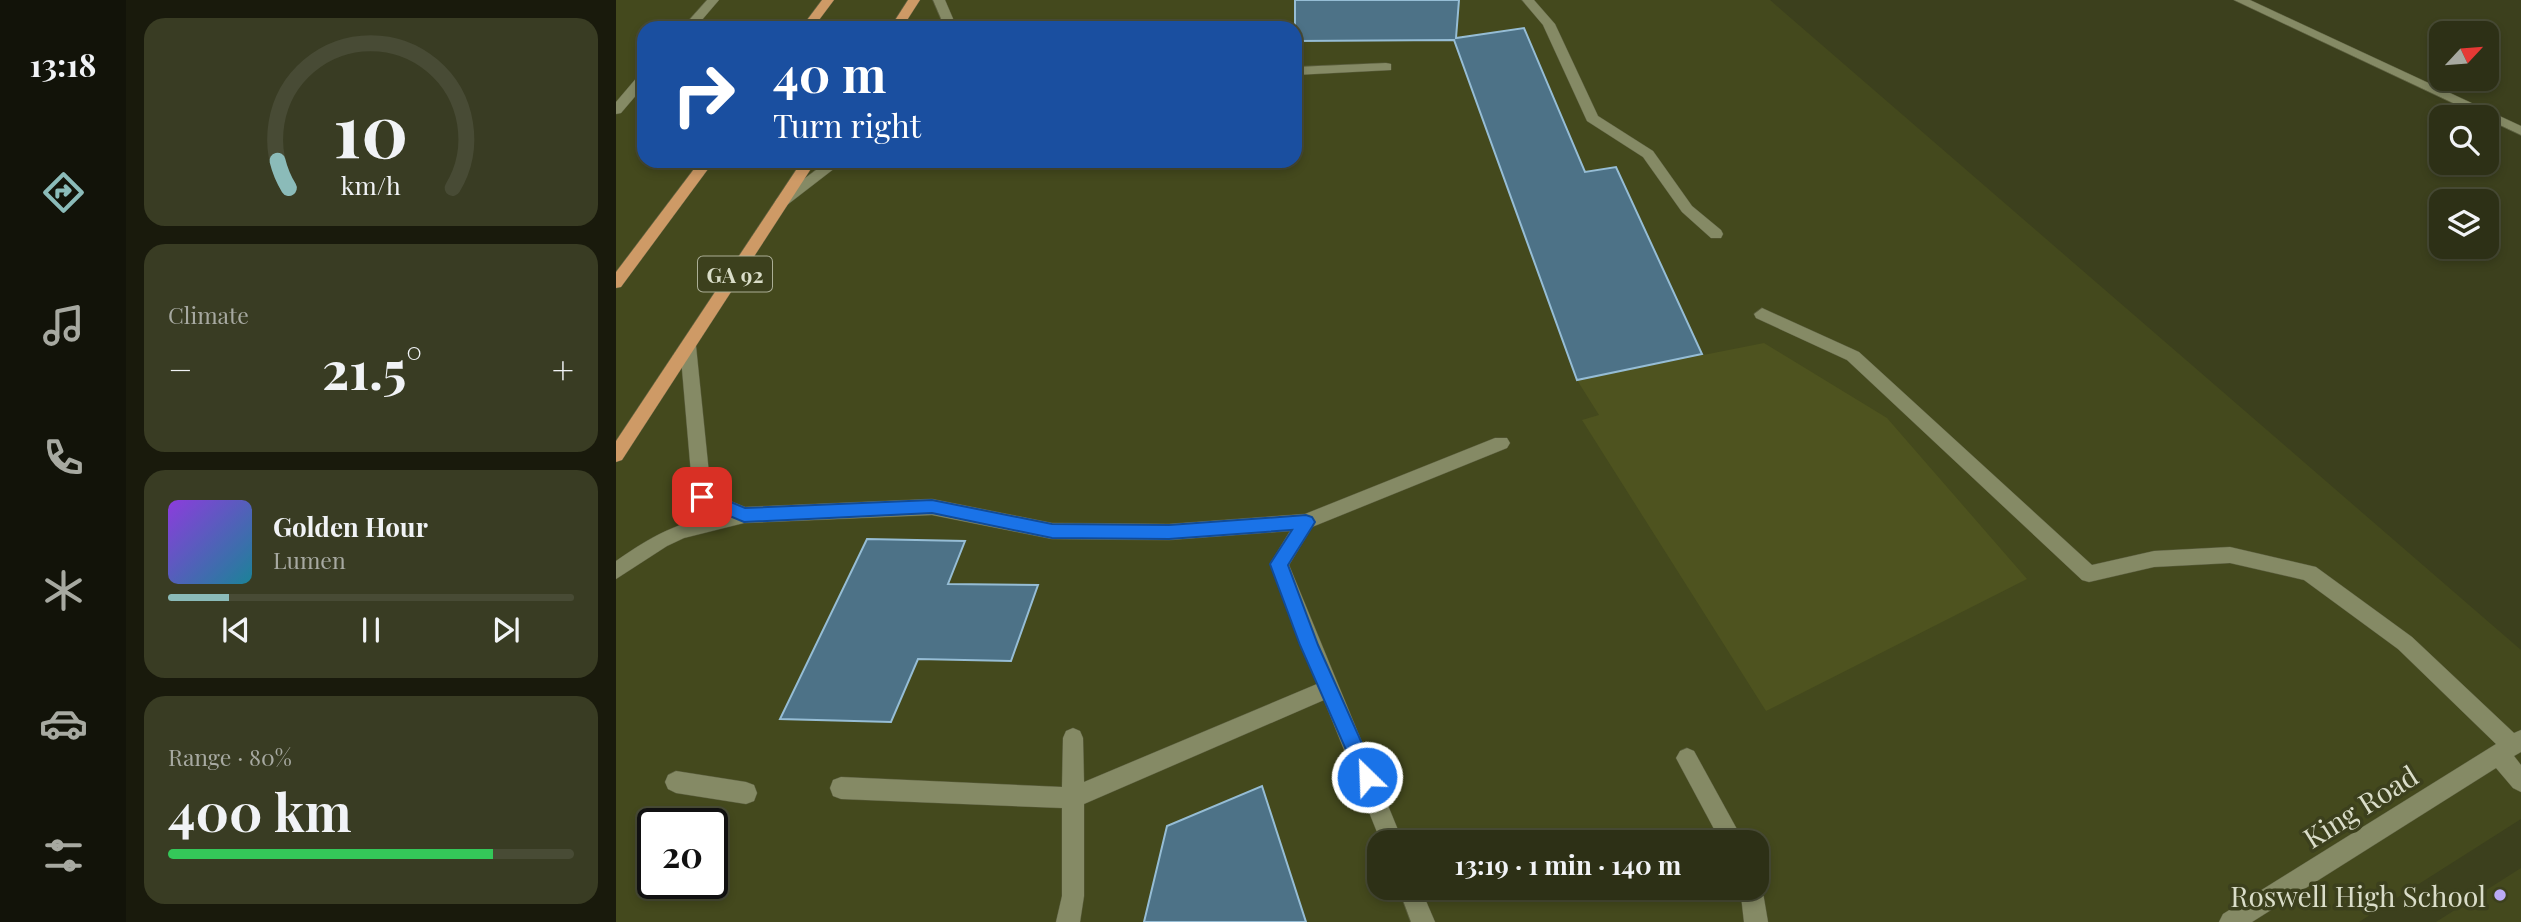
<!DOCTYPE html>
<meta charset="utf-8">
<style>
body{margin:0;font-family:"Playfair Display",serif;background:#393c23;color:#f1f3f6;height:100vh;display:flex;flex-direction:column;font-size:26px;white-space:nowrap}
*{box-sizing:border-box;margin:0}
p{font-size:23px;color:#a7a9a1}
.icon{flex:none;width:38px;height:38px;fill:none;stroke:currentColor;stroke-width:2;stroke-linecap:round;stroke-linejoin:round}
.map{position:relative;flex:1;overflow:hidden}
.sheet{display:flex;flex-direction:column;gap:18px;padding:18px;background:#191a0c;width:490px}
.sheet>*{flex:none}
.guide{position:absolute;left:21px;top:21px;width:665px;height:147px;border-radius:21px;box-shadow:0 4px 10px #0003,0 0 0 2px #484b35;background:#1a4fa0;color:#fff;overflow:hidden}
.needle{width:46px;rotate:64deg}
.controls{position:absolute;left:1813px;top:21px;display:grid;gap:14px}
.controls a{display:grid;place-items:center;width:70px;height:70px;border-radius:14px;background:#2d3016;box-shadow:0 4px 10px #0003,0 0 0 2px #484b35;font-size:35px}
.speed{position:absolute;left:21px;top:808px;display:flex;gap:14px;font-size:35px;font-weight:700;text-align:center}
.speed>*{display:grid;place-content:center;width:91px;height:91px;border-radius:50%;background:#2d3016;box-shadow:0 4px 10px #0003,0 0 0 2px #484b35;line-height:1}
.speed .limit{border:4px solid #111;border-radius:10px;background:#fff;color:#111}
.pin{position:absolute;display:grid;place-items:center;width:60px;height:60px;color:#fff;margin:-30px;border-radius:14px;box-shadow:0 4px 10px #0006}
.me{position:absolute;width:77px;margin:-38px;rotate:336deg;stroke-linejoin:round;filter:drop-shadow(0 0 5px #0008)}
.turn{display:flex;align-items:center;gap:24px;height:147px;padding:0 21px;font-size:32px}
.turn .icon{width:91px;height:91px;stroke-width:2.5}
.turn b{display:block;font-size:49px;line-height:60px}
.big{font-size:52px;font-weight:700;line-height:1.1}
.sheet .widget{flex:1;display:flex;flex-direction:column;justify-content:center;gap:10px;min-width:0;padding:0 24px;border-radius:21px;background:#393c23}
.sheet .dial{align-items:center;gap:0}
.dial svg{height:182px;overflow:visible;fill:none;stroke:#484b35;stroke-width:7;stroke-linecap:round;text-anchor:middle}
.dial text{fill:#f1f3f6;stroke:none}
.song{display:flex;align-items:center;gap:21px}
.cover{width:84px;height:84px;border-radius:10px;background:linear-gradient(135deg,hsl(270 70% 55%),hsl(190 70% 35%))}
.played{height:7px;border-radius:4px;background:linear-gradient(90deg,#8bbbb9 15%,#484b35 15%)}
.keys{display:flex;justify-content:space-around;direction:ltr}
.heat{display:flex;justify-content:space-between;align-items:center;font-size:38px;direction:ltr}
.charge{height:10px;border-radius:5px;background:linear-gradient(90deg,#34c759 80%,#484b35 0)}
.trip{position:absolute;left:751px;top:830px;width:402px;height:70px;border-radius:21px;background:#2d3016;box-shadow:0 4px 10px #0003,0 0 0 2px #484b35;font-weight:700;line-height:70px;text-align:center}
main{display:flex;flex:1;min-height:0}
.tabs{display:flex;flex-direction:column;width:126px;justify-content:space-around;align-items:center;background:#121309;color:#a7a9a1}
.tabs .icon{width:49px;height:49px}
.tabs .on{color:#8bbbb9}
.tabs b{font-size:32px;color:#f1f3f6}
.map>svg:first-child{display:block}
.built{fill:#44491d;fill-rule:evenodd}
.green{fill:#4e531f}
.building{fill:#4d7287;stroke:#96bdd5;stroke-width:2}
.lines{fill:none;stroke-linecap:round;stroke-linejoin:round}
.minor-casing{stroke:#5a5d3e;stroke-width:1}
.major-casing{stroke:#5a5d3e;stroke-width:1}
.minor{fill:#858a65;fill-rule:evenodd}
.major{fill:#ce9a66;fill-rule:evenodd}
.route{fill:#1a73e8;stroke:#114b97;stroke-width:2}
.poi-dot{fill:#bbaaf6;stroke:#3c401d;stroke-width:2.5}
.labels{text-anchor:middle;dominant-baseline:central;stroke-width:7;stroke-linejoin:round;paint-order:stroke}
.shield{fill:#3c401d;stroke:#abae95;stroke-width:2}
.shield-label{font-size:21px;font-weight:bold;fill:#daddc9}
.near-street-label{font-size:28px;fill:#daddc9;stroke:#3c401d}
.near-poi-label{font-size:28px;fill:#daddc9;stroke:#3c401d;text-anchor:end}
</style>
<main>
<nav class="tabs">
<b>13:18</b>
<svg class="icon on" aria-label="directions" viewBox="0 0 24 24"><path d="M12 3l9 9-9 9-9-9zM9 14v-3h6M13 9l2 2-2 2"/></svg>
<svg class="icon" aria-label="music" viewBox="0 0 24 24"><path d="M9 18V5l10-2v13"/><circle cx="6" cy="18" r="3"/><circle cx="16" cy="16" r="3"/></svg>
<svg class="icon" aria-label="phone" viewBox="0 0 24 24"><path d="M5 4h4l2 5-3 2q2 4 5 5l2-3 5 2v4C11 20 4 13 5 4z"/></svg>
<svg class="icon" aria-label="climate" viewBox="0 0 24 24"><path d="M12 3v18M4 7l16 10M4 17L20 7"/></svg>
<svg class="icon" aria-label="car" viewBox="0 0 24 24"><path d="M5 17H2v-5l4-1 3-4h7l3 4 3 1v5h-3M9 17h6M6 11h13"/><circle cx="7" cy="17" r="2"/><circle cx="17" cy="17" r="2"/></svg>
<svg class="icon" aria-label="filters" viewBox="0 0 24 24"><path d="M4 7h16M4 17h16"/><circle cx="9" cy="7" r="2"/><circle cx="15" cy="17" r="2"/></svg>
</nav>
<section class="sheet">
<div class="widget dial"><svg viewBox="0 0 100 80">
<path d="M14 69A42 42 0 1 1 86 69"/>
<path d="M14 69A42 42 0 0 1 9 57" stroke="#8bbbb9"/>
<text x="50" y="56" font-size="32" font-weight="700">10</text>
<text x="50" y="72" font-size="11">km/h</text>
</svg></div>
<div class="widget"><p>Climate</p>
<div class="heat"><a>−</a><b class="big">21.5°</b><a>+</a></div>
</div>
<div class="widget">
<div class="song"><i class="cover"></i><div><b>Golden Hour</b><p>Lumen</p></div></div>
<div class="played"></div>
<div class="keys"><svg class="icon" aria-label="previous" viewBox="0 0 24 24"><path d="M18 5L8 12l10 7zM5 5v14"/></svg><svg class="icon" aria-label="pause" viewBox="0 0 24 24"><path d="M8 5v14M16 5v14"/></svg><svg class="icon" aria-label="next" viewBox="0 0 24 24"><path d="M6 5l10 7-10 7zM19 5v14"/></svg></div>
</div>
<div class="widget"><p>Range · 80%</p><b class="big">400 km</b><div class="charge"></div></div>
</section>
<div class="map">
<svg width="1905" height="922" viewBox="0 0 1905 922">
<rect width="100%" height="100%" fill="#3c401d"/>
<g class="built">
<path d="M0,0H1154L1905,650V819L1743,922H0ZM28,28H679V161H28ZM37,824H96V884H37ZM763,842H1141V887H763Z"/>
<path d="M1905,868V922H1820Z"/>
</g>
<path class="green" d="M1148,343L1271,418L1411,579L1150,711L966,420L983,415L961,380Z"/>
<g class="building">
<path d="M679,0H843L840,38L908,28L969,172L1000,167L1086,354L961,380L838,40L679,41Z"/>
<path d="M251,539L349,541L332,584L422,585L395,661L302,659L275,722L164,719Z"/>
<path d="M646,786L690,922H528L551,826Z"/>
</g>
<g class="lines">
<defs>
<g id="minor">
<path d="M91,0H103L79,28H66Z"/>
<path d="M317,0H329L341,28H329Z"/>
<path d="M906,0H918L939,24L982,116L1037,151L1076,206L1105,230L1107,234L1105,238H1095L1066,212L1027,157L971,121L927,25Z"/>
<path d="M1618,0H1634L1905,126V135Z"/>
<path d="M770,63L775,64V70L679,75V67Z"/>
<path d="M28,74V86L5,113L0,114V102L23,75Z"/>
<path d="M212,161H228L171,205H161L159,202L161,199Z"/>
<path d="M1146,308L1243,352L1476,565L1538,551L1614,547L1700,567L1796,637L1898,733L1905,730V752L1898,756L1905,765V792L1897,788L1880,768L1636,922H1603L1607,914L1880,744L1782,649L1688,580L1614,563L1538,567L1473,582L1466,580L1231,360L1140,318L1138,314Z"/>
<path d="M72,340L80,346L95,493L129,507L316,499L436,523L553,524L689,514L879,438H891L894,443L891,448L696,527L673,565L787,842H765L708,700L468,804V896L464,922H440L446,896V808L225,799L217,796L214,788L217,780L225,777L446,787L447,738L450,731L457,728L464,731L467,738L468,782L701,684L654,564L674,531L553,540L436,539L316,515L128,523L68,538L51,546L0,579V561C40,533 58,525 105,513L80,502L77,497L64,346Z"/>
<path d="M1071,748L1078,751L1128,842H1105L1060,758L1064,751Z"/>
<path d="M60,771L130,782L138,785L141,793L138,801L130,804L60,793L52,789L49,782L52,775Z"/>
<path d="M1141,878L1146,887L1152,922H1128L1124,887H1141Z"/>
<path d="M782,887H804L819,922H795Z"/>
</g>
<g id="major">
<path d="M206,0H218L197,28H185Z"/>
<path d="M292,0H304L286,28H274Z"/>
<path d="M84,161H98L5,287L0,288V272Z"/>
<path d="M186,161H200L6,460L0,462V441Z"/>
</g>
</defs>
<use href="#minor" class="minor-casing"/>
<use href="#major" class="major-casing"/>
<use href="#minor" class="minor"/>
<use href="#major" class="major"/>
</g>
<path class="route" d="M86,490L129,508L316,500L436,524L553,525L690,515L696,517L699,522L696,527L672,565L702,645L761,777L758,784L751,786L745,784L684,645L654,564L676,530L553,539L436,538L316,513L128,522L80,502L78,497L80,492Z"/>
<circle class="poi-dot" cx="1884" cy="895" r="7"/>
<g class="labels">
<rect class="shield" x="82" y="256.5" width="74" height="35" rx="5"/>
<g class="shield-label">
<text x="119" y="274">GA 92</text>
</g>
<g class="near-street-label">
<text transform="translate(1744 806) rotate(-32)">King Road</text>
</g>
<g class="near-poi-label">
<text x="1870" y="895">Roswell High School</text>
</g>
</g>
</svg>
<div class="controls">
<a><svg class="needle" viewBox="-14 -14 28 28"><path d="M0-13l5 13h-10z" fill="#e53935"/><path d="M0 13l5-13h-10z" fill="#a7a9a1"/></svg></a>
<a><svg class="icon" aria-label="search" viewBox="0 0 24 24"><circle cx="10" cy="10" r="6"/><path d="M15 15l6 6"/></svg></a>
<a><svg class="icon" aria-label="layers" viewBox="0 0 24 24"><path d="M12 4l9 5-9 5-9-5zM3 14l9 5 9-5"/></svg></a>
</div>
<div class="speed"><div class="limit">20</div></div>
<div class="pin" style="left:86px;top:497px;background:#d93025"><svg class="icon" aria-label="arrive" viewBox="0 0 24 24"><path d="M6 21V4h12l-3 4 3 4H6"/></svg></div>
<svg class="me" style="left:751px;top:777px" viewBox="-20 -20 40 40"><circle r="17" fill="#1a73e8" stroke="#fff" stroke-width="3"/><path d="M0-11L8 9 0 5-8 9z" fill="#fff"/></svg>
<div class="trip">13:19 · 1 min · 140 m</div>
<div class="guide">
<div class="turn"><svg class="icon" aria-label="right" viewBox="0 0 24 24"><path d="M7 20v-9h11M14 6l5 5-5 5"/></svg><div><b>40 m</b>Turn right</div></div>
</div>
</div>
</main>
